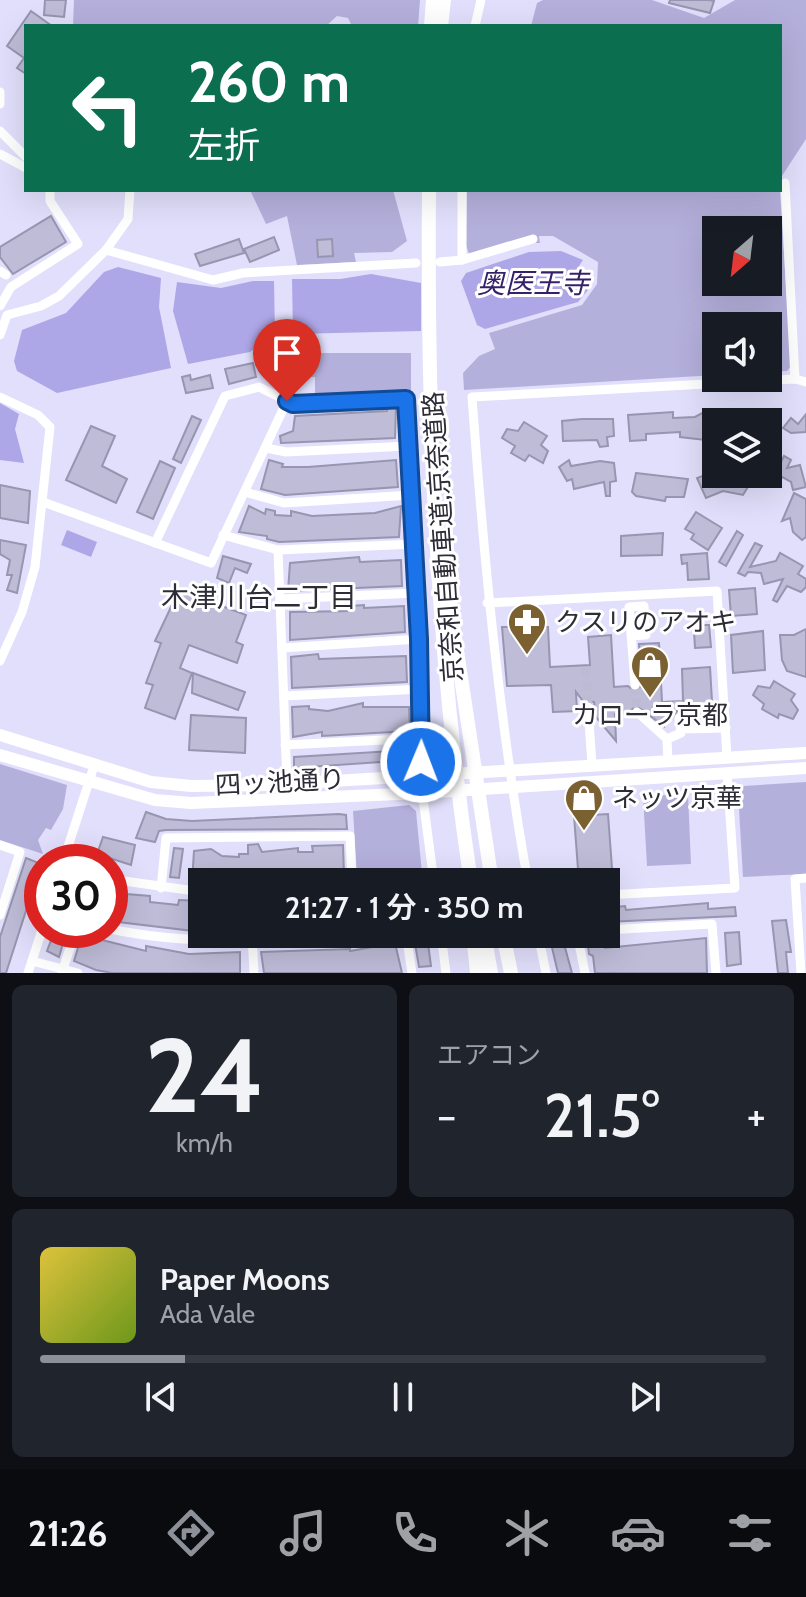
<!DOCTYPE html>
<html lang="ja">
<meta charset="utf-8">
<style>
body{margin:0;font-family:Cabin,"Noto Sans JP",sans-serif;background:#20242c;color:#f1f3f6;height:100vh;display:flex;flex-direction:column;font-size:30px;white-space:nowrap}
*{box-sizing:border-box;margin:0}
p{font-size:26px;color:#9ea1a6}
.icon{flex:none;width:44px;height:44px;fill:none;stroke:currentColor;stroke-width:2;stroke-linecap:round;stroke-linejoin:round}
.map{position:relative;height:973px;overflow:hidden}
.drawer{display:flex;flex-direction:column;gap:12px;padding:12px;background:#0d0f14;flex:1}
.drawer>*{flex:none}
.banner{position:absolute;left:24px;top:24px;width:758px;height:168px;border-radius:0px;box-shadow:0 8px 32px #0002;background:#0b6e4f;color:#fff;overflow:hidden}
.needle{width:52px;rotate:208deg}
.buttons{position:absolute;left:702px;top:216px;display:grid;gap:16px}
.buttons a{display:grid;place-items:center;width:80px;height:80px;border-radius:0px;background:#171b24;box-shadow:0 8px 32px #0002;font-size:40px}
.speed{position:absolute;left:24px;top:844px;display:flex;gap:16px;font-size:40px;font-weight:700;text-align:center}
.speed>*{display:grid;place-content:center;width:104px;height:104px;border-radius:50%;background:#171b24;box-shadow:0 8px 32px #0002;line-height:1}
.speed .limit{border:12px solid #d22;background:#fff;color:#111}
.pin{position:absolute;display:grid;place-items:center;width:68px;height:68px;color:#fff;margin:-82px -34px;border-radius:50% 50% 50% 0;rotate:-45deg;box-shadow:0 0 8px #0007}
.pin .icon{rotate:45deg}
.me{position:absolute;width:88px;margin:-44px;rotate:1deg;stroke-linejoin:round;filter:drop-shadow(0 0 6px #0008)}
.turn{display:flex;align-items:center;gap:28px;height:168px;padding:0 32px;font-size:36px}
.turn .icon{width:104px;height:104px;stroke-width:2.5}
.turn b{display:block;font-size:56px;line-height:68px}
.big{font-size:60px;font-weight:600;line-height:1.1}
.drawer .tile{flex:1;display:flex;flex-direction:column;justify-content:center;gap:12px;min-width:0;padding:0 28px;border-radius:12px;background:#20242c}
.drawer .dial{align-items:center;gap:0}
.dial b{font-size:104px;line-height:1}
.song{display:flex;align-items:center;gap:24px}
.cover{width:96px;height:96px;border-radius:12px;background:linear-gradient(135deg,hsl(50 70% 55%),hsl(80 70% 35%))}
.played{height:8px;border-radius:4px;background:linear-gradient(90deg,#8c9099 20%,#363941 20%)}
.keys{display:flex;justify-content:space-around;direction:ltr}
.heat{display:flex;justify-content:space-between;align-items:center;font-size:44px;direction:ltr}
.drawer .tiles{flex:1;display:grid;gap:12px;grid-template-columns:1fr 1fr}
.tile:last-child{grid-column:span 2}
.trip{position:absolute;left:188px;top:868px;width:432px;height:80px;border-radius:0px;background:#171b24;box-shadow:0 8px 32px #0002;font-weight:600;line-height:80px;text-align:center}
.tabs{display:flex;height:128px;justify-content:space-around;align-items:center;background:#090b0e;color:#9ea1a6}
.tabs .icon{width:56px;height:56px}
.tabs .current{color:#8c9099}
.tabs b{font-size:36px;color:#f1f3f6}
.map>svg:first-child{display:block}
.green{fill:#b4b0dc;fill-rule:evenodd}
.water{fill:#aea7e7}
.building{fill:#bebcd7;stroke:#9795af;stroke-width:2}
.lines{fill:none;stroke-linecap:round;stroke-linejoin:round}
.minor-tunnel{stroke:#bdbbd4;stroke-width:9;stroke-dasharray:9 4.5;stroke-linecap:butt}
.minor{stroke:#fff;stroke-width:9}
.major{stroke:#fff;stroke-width:12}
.highway{stroke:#fff;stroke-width:14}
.route-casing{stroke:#114b97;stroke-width:20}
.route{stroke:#1a73e8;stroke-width:14}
.labels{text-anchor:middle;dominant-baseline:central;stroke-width:6;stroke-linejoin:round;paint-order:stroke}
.street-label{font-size:26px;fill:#2e2d37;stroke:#fff}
.poi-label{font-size:26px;fill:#2e2d37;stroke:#fff;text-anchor:start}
.water-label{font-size:28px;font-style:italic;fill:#34216a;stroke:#fff}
.neighbourhood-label{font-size:28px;fill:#2e2d37;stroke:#fff}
</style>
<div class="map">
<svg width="806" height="973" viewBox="0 0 806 973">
<rect width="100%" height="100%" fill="#e1dffb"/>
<g class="green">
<path d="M74,0H420L418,26H352L348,18L337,16L326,26H73Z"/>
<path d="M543,0H652L704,18L735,0H806V139L780,179V26H531L537,3Z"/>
<path d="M250,190H393L407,241L392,252L354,253L356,262L297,265L287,216L266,224Z"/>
<path d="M467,190H780L791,366L787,371L768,372V326H716V375L464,390L463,373L479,356L495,349L489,333L582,305L597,284L598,262L553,236H539L540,243H527L471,260L466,245ZM716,230H768V282H716Z"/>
<path d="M297,353H411V395H315V377H297Z"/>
<path d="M0,764L67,785L63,809L51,830L46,828L38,840L43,854L0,840Z"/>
<path d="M806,782V874L743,877L738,792L744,786Z"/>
<path d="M688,794L691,864L647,866L643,796Z"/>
<path d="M409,805L416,811L422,873L419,877L361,881L357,876L353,811Z"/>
</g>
<g class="water">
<path d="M561,251L583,260C574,271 577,281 588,290L578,302L485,329L477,325L461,281L466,273L529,252Z"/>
<path d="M118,267L161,278L159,307L171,368L57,393L17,371L14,361L22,330L66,313L104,272Z"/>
<path d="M371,274L421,283V331L293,334L292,279H340Z"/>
<path d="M253,281H274L275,335L250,352L188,364L173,311L177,282L221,288Z"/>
<path d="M0,403L19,414L15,429L24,463L0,460Z"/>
<path d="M67,530L97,542L91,557L61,545Z"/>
</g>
<g class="building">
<path d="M45,0H66L64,17L44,15Z"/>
<path d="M670,0H709L714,1L710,13L669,3Z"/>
<path d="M31,11L52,26H26V74L17,68L24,58L7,46Z"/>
<path d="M51,216L66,242L13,274L0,257V247Z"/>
<path d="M274,237L279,250L250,262L244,249Z"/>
<path d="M239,239L244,253L200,266L195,254Z"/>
<path d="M332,239L333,256L318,257L317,240Z"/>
<path d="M253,363L256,377L229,384L225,369Z"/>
<path d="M190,375L191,380L210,375L213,388L186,393L182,377Z"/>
<path d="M387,407H396L395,438L281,443L280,436L293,431L295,416L387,411Z"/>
<path d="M778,409L779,425L774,422H716V432L707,433L705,440L680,437V432L646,434V440L630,441L628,415L673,412V418L695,417L706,411Z"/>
<path d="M806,414V432L791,433L783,428L791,418L798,424Z"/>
<path d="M192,416L201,420L181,463L173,459Z"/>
<path d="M582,419H613L614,436L607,437L608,446L600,447L597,440L563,441L562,421Z"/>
<path d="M524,422L547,436L541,445L548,451L543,463L529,455L525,461L511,453L515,446L502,438L507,429L518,431Z"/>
<path d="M91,426L115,436L102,466L127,479L116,503L66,480Z"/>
<path d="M768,438L777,470L784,456L791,460L787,468L800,465L806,487L793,490L791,482L782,477L778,485L774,484L777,474L768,476Z"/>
<path d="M269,460L283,464L282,467H308L396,460L398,487L285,495L261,489Z"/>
<path d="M569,460L571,466L600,461L614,463L616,481L610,482V496H606L604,482L574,489L572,479L567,481L559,467Z"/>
<path d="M160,461L175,468L153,519L137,512Z"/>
<path d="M716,471V474L754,477L743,495L723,491L706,498L697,478Z"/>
<path d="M636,473L688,479L684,497H666L665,501L636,496L632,492Z"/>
<path d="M0,485L30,491L28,523L0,518Z"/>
<path d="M794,493L806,499V537L802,540L793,532L790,518L782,521Z"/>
<path d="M249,506L265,514L266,509L275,511V515L291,516V511L312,516L375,513L401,506L399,537L279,542L267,539V536L239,532Z"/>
<path d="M696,512L722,528L708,550L691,539L694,534L685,529Z"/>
<path d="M737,531L743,535L726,566L719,562Z"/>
<path d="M663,533L662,555L621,556V536Z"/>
<path d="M0,540L26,545L17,593L7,590L12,575H7L10,560L0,554Z"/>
<path d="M755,543L762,546L750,567L776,561L780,553L803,566L798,574L806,579V587L801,592L787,586L777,602L773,600L783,579L764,584L761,573L748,572L745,576L738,573Z"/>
<path d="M707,553L709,579L688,580L687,563L682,564L681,555Z"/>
<path d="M223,556L251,564L247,573L235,568L229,583L217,578Z"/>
<path d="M359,557L360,562L401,560L402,586L288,591L290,563Z"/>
<path d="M755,588L757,614L731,616L729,590Z"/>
<path d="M179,590L246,615L236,642L243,645L237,663L189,645L180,668L192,673L175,719L145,708L153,685L146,683L161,643L155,641Z"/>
<path d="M364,605V608L404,606L405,632L290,640V612L352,611L351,606Z"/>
<path d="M702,625H709L711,647L695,648L694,631L702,630Z"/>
<path d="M502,627H548L550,667L590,665L588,637L611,635L614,687L628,686L635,692L642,685L639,644L659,643L662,702L683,701L682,669L710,667L713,718L687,719L684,713L677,711L672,719H663L664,726L635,705L630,713L615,714L616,741L596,717L594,702L583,701L576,692L577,711L553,712L551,685L507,686Z"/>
<path d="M806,629V677L787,671L782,660L780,635H794Z"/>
<path d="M763,631L765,670L733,673L731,635Z"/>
<path d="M318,654L319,659L406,656L407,682L292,688L291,657Z"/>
<path d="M193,673L245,692L238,710L192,693Z"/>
<path d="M774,681L795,694L791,700L798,710L793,719L779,714L778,718L762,709L764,704L753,695L758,686L770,688Z"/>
<path d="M363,703V707H409L410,731L322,736V732L293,737L292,707L309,706V709L328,711Z"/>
<path d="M191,715L246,718L245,753L189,750Z"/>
<path d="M409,750L410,760L294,768V757Z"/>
<path d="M146,812L166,819L192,821L339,814L346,815L347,829L166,830L159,831L155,842L136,838Z"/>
<path d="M608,814L613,882H544V872L578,869L574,816Z"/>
<path d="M103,837L135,845L131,865L97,854Z"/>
<path d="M258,844L262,852L298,848V852H313L312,846L343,845L344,875L302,882L292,878L276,879L277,882H192L194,851L211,849L222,856L239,857V854H248V845Z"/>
<path d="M174,848L183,849L179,878L170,877Z"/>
<path d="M26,858L41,864L6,973H0V937Z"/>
<path d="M118,890L126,894L150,896V902L178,905L179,900L200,901L202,932L110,921V891Z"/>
<path d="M708,903V909L735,907L736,916L606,922V910L616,907L625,906L626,910Z"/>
<path d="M786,920L791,952H786L788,973H778L772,921Z"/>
<path d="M55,930H67L59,957L47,951Z"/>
<path d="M739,932L741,964L727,966L725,933Z"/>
<path d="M566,934L564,944L572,973H558L549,935Z"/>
<path d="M82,935L146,951V946L189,954L240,952V973H112L96,970L74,961Z"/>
<path d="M427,936L431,966L419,967L414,938Z"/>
<path d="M706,938L707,973H595L593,956L589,954L588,946L594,945L605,944V948Z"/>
<path d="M395,943L402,973H264L261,952L350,949V951Z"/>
</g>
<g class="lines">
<g class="minor-tunnel">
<path d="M586,668L588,707"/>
<path d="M635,685L637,712"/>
<path d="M678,701L679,718"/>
</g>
<g class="minor">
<path d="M475,26L481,0"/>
<path d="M0,92V104"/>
<path d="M0,131L26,157"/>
<path d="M0,154L26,168"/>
<path d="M785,183L795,379"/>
<path d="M106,250L213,280L243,273L416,263"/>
<path d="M462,260L533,239"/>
<path d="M440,262L462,260V190"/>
<path d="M0,271L6,275"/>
<path d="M0,306L11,287L78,244L50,201V190"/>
<path d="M0,335L7,315L41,306L59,296L106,250L128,219L130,190"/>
<path d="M0,397L38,415L50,427L35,567L22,612L0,661"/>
<path d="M266,448L286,452L408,446"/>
<path d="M245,492L284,503L412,495"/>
<path d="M43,502L211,563L287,401"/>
<path d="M223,535L278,550L415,544"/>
<path d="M155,543L225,396L259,387L293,404L406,399L419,639L420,776L434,882"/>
<path d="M278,550L287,783"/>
<path d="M281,599L417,593"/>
<path d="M487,603L717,591L727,758"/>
<path d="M631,636L646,635L644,606L629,607L635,685"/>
<path d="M282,648L419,639"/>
<path d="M284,696L421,689"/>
<path d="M588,707L592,765"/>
<path d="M637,712L667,739"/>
<path d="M681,729L726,728"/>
<path d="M285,745L422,738"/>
<path d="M668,762L667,739L681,733L679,718"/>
<path d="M0,845L20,852L0,915"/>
<path d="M63,862L94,766"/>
<path d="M110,879L202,892"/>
<path d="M528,882C499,721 484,560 472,397L795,379L806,382"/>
<path d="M161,888L166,838L350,836L352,882"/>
<path d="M606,895L735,888L727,773"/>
<path d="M110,929C191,946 270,941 352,934"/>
<path d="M606,930L712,924L716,973"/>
<path d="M252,934L254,973"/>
<path d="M406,934L412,973"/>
<path d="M441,934L446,973"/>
<path d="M538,934L546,973"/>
<path d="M577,934L585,973"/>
<path d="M32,961L78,973"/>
<path d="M62,972L76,930"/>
<path d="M28,973L42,930"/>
<path d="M801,973L795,879L806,878"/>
</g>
<g class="major">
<path d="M0,735L151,782L191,786L266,785L806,753"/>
<path d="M0,755L155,800L191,803L422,793L806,768"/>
</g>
<g class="highway">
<path d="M431,26L433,0"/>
<path d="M441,26L444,0"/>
<path d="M429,190C427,421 436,653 471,882"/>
<path d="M447,585L492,882"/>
<path d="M473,934L477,973"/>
<path d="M484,934L491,973"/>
<path d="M503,934L511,973"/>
</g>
</g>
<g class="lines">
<defs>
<path id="route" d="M287,401L293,404L406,399L419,639L421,762"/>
</defs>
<use href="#route" class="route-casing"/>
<use href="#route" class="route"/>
</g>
<defs>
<symbol id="pharmacy-pin" viewBox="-11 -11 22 30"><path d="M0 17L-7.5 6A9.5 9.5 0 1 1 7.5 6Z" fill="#7b6032" stroke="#fff"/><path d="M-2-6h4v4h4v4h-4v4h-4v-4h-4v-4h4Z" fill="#fff"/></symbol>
<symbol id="shop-pin" viewBox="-11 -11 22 30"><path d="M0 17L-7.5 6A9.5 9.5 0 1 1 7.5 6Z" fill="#7b6032" stroke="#fff"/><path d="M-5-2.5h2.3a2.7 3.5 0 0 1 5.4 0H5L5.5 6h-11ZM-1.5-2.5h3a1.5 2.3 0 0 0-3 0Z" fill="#fff"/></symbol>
</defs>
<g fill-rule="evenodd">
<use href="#pharmacy-pin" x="505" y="600" width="44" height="60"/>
<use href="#shop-pin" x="628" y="643" width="44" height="60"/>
<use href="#shop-pin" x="562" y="776" width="44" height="60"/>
</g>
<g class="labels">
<g class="street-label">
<text transform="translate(443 537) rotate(-94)">京奈和自動車道;京奈道路</text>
<text transform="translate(280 782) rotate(-3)">四ッ池通り</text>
</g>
<g class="poi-label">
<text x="555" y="622">クスリのアオキ</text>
<text x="650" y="715" text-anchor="middle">カローラ京都</text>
<text x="612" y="798">ネッツ京華</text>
</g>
<g class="water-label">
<text x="533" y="283">奥医王寺</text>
</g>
<g class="neighbourhood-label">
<text x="259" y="597">木津川台二丁目</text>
</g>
</g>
</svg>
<div class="buttons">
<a><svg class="needle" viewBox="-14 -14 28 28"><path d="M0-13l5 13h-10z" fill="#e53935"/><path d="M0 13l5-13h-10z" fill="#9ea1a6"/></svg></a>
<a><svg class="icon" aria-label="sound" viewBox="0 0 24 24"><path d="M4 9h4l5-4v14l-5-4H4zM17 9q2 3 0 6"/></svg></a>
<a><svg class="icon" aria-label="layers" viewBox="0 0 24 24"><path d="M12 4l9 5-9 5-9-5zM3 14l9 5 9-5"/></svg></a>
</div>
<div class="speed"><div class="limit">30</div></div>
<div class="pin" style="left:287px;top:401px;background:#d93025"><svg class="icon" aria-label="arrive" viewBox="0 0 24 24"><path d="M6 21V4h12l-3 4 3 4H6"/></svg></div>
<svg class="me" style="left:421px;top:762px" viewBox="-20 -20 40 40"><circle r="17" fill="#1a73e8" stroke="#fff" stroke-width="3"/><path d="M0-11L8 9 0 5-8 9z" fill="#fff"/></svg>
<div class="trip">21:27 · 1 分 · 350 m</div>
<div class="banner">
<div class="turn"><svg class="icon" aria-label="left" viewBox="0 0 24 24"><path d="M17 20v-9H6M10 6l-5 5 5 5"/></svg><div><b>260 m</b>左折</div></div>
</div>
</div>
<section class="drawer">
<div class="tiles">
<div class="tile dial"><b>24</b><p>km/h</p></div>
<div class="tile"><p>エアコン</p>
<div class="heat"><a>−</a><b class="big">21.5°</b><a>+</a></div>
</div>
<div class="tile">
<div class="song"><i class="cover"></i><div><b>Paper Moons</b><p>Ada Vale</p></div></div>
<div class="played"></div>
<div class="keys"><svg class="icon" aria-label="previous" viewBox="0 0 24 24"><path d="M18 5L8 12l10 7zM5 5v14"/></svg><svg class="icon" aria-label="pause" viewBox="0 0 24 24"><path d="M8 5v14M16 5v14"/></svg><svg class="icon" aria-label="next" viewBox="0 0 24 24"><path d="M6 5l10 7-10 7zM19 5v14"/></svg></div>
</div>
</div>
</section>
<nav class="tabs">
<b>21:26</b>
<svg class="icon current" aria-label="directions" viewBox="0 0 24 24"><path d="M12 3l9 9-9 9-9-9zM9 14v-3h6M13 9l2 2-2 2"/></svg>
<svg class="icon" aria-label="music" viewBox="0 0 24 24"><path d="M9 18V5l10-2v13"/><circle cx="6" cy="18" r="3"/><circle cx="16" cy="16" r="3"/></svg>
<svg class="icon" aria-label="phone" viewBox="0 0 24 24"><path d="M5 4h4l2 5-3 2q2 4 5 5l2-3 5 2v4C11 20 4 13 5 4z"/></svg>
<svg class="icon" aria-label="climate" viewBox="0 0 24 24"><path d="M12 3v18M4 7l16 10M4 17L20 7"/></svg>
<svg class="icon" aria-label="car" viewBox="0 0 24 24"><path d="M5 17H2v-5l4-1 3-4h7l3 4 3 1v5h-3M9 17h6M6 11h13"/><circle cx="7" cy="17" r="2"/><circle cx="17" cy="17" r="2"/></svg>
<svg class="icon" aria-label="filters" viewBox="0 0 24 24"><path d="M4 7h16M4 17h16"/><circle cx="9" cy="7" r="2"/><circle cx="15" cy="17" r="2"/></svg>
</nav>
